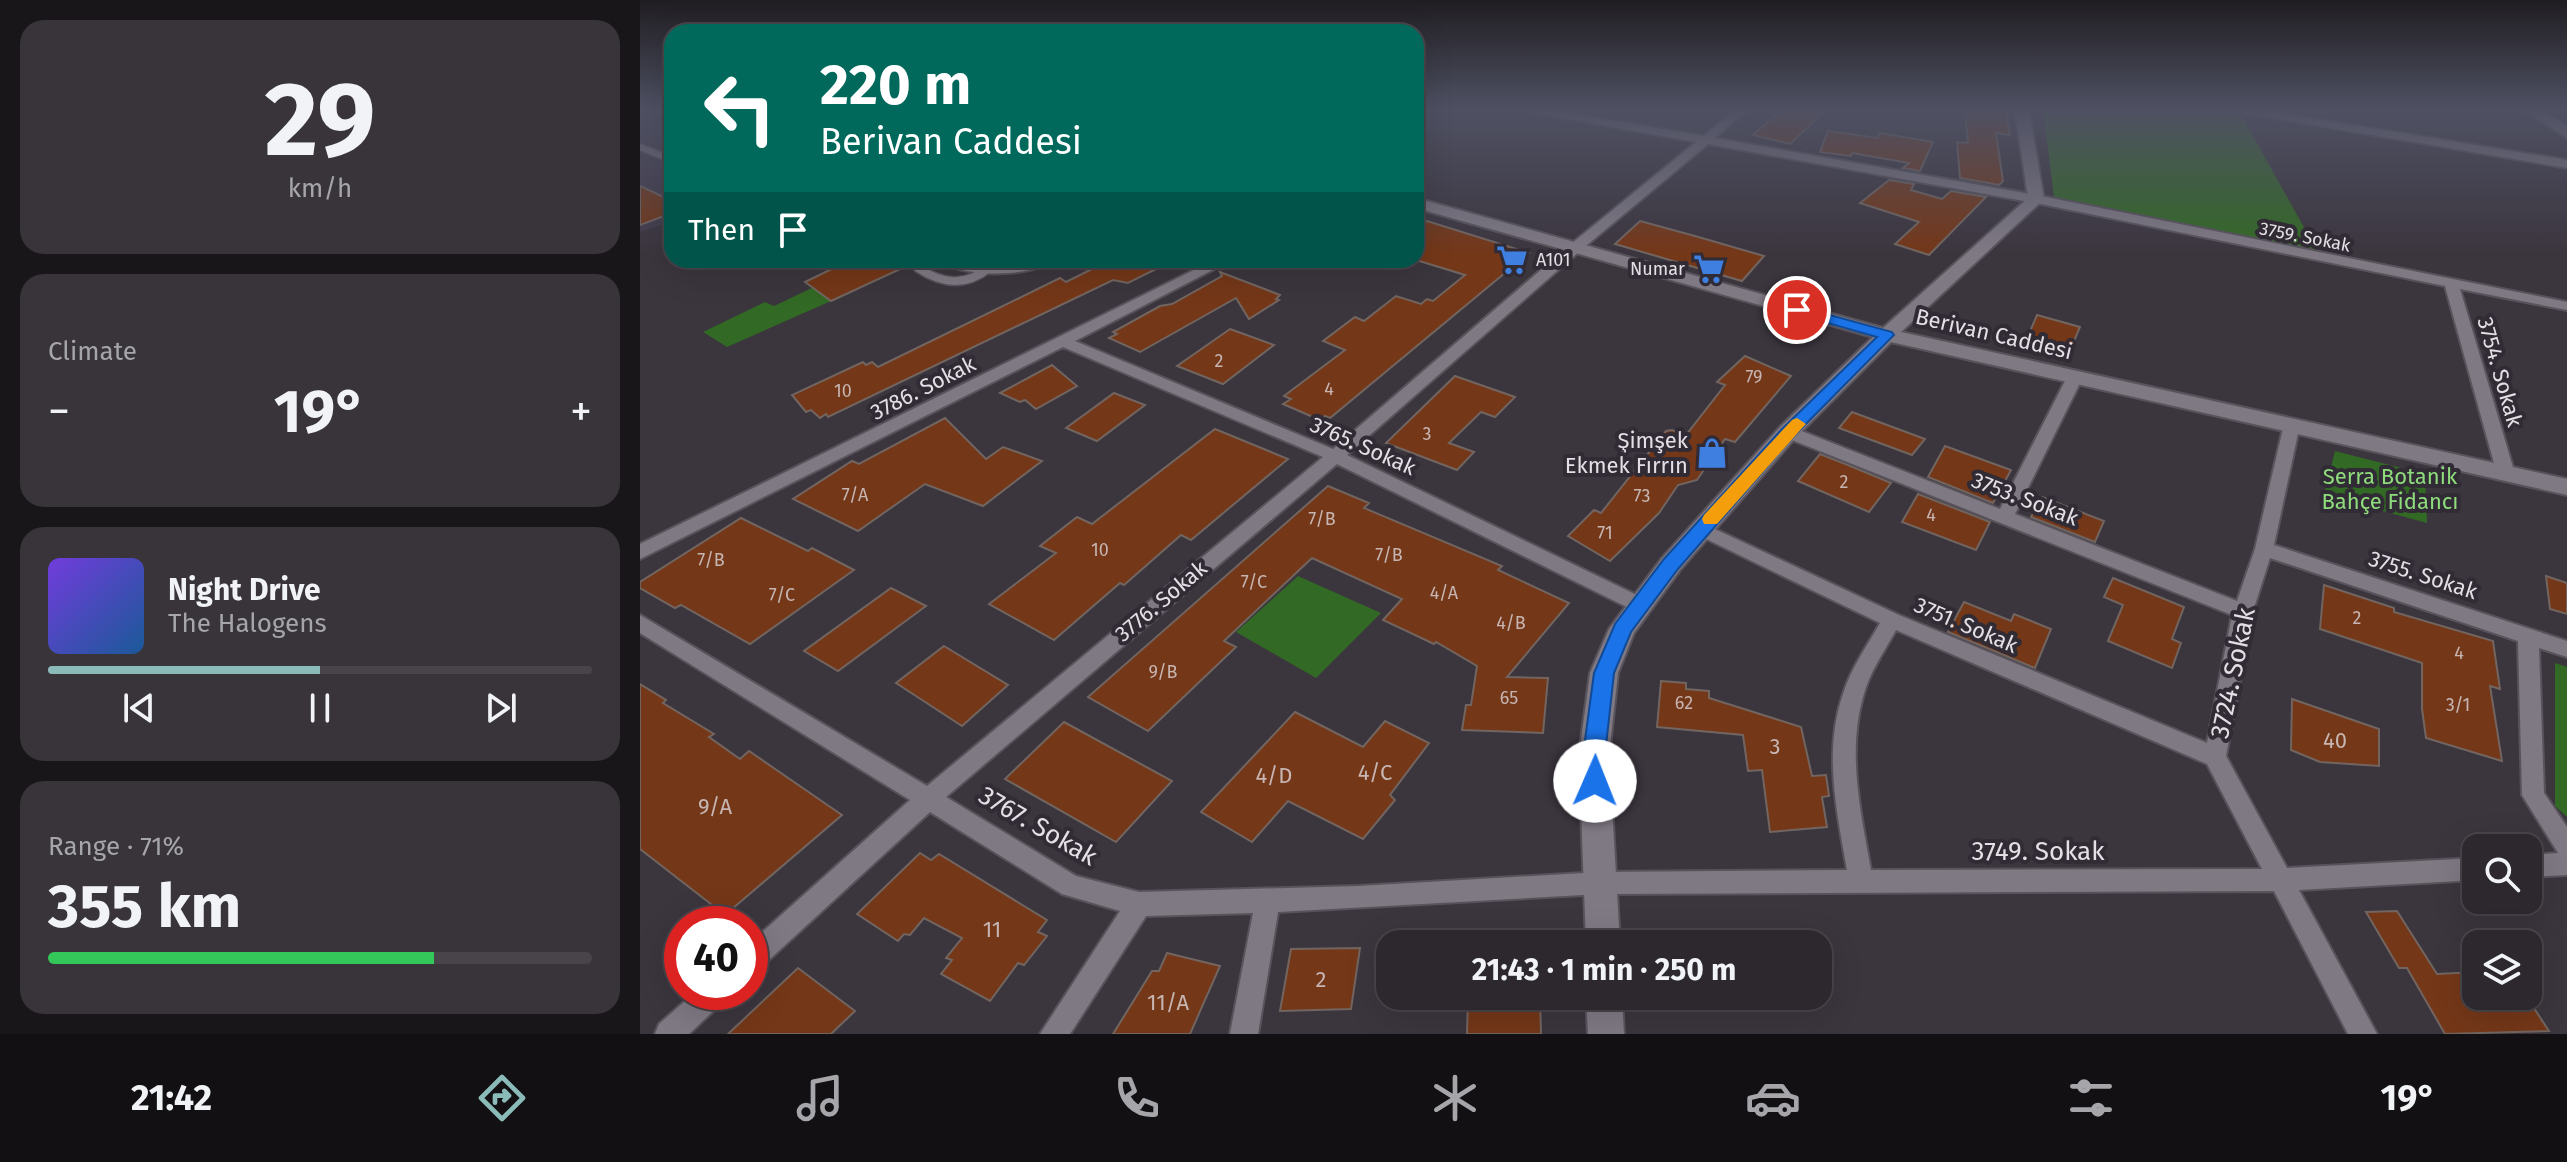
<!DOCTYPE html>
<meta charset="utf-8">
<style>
body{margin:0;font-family:"Fira Sans",sans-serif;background:#38343a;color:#f1f3f6;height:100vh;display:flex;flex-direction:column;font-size:30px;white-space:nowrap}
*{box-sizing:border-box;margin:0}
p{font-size:26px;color:#a6a6aa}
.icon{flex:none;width:44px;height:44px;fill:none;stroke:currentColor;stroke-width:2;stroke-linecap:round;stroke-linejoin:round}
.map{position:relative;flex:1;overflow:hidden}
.sheet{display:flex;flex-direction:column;gap:20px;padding:20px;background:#181619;width:640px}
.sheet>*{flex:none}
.hud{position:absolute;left:24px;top:24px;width:760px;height:244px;border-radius:24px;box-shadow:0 8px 32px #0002,0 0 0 2px #48444a;background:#00695c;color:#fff;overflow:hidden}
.buttons{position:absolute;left:1822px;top:834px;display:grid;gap:16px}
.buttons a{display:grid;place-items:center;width:80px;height:80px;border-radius:16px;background:#2c282e;box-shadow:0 8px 32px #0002,0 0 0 2px #48444a;font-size:40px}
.speed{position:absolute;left:24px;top:906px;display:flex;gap:16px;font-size:40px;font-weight:700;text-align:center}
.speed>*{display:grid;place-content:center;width:104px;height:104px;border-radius:50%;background:#2c282e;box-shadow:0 8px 32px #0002,0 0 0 2px #48444a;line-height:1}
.speed .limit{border:12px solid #d22;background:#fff;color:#111}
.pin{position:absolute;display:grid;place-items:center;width:68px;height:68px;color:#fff;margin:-34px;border:4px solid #fff;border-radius:50%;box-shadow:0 2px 8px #0007}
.me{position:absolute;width:88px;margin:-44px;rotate:1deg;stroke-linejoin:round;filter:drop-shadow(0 0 6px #0008)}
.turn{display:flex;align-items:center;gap:28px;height:168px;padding:0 24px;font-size:36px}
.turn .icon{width:104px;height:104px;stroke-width:2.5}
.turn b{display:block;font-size:56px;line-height:68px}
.then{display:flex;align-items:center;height:76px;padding:0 24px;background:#0003;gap:16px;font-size:30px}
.big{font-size:60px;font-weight:700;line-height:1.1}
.sheet .widget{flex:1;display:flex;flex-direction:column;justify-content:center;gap:12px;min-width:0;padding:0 28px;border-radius:24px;background:#38343a}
.sheet .dial{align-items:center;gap:0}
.dial b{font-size:104px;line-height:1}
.song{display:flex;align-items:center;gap:24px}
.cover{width:96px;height:96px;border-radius:12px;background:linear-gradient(135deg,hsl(260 70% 55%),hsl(210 70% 35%))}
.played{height:8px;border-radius:4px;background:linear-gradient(90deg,#8bbbb9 50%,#48444a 50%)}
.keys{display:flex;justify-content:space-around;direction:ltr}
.heat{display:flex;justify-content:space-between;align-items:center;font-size:44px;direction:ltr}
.charge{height:12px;border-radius:6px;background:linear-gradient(90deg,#34c759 71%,#48444a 0)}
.trip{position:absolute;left:736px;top:930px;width:456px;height:80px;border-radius:24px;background:#2c282e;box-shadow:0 8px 32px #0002,0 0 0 2px #48444a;font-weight:700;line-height:80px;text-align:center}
.menu{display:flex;height:128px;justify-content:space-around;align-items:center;background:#121012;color:#a6a6aa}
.menu .icon{width:56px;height:56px}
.menu .current{color:#8bbbb9}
.menu b{font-size:36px;color:#f1f3f6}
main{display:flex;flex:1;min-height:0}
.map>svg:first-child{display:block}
.commercial{fill:#423b4c}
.green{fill:#326924}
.building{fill:#743718;stroke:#726560;stroke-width:2}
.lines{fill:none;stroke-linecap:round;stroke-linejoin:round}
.lane-far1-casing{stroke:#58535b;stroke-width:9}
.lane-casing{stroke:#58535b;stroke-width:11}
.street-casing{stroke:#58535b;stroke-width:4}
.secondary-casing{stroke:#58535b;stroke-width:4}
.lane-far1{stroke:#7f7984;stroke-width:6}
.lane{stroke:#7f7984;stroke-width:8}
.street{fill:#7f7984;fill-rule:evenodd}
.secondary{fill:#7f7984;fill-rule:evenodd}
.route{fill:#1a73e8;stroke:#114b97;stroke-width:2}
.slow{fill:#f59e0b}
.labels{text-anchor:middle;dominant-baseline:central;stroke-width:8;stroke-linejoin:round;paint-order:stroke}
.far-street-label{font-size:18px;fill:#e3dfe5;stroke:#302b34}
.far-poi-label{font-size:18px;fill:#e3dfe5;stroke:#302b34;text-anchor:start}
.number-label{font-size:18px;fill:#c7b5b2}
.street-label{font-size:22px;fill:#e3dfe5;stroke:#302b34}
.poi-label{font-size:22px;fill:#e3dfe5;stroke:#302b34;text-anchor:end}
.park-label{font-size:22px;fill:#8fdc7c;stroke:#302b34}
.near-number-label{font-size:22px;fill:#c7b5b2}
.near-street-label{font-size:26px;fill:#e3dfe5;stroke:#302b34}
</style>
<main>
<section class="sheet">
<div class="widget dial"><b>29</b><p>km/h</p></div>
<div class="widget"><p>Climate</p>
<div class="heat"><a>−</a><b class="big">19°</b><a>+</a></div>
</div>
<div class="widget">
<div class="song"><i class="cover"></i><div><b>Night Drive</b><p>The Halogens</p></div></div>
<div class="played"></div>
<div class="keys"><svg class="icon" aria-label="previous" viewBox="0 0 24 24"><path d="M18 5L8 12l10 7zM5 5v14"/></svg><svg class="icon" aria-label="pause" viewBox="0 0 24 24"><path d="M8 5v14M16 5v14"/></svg><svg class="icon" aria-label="next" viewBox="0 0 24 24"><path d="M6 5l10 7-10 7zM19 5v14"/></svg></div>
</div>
<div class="widget"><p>Range · 71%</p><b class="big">355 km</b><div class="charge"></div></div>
</section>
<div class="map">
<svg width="1927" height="1034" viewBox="0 0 1927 1034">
<rect width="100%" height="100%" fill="#3b353e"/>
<path class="commercial" d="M0,110H32V221L0,232Z"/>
<g class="green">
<path d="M1403,110H1583L1601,114L1677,251L1414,197Z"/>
<path d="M222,264L191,301L87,347L63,332L125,302L134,306Z"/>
<path d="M1695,451L1785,474L1787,523L1684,495Z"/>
<path d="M658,576L741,613L676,678L596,632Z"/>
<path d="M1915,663L1927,667V817L1915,806Z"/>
</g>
<g class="building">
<path d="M1141,110H1186L1150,144L1113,135Z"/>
<path d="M1325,110H1366L1370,135L1356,133L1363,181L1359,185L1320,178L1317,142L1328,143Z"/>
<path d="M1188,131L1237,138L1240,133L1293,142L1280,171L1263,168L1269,163L1212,153L1211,156L1180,152Z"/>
<path d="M1249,180L1274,184L1271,190L1302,199L1311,191L1346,197L1289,255L1255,244L1279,222L1220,203Z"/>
<path d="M0,186L32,201V213L0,225Z"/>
<path d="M787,221L889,253L690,418L685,416L680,420L643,404L651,399L644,396L705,350L683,341L715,317L724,321L756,296L781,304L787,299L793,301L825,275L776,260V229Z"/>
<path d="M1000,221L1055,236L1124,256L1102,281L975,244Z"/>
<path d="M210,260H281H273L269,265L191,301L165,282Z"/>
<path d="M470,260H534L488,283L473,280L188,417L186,414L180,418L171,410L166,412L152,395L223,362L226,365L232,362L238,367L420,278L426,282Z"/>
<path d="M580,272L640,295L636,299L639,300L609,319L596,298L500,352L469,338L477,334L473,332L520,306L532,304L582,276Z"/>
<path d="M1397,315L1440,327L1431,348L1388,336Z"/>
<path d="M590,329L634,345L583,384L537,366Z"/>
<path d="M1105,356L1151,376L1095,442L1085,439L1057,480L1038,485L1019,513L970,561L928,536L954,510L961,513L1026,431L1032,430L1046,435L1085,385L1077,382Z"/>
<path d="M412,365L437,386L396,409L385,400L380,402L360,393Z"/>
<path d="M815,376L875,397L855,417L841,412L809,443L834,452L817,470L746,443Z"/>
<path d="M474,393L505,405L457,441L426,428Z"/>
<path d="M1212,412L1285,439L1272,455L1199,428Z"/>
<path d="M305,418L346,459L363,447L402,461L343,506L285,484L218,531L153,499L212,461L219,464Z"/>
<path d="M575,429L648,459L551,540L541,535L484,585L480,583L414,640L349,604L416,553L400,546L437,517L452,524Z"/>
<path d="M1305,446L1371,470L1353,503L1288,477Z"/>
<path d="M1180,454L1208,465L1251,483L1229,512L1158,481Z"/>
<path d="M688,486L729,503L724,508L862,566L858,570L929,603L867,677L908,678L903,733L822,730L826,705H831L837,666L796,642L794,644L743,620L762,599L672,558L584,641L596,647L508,731L448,697Z"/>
<path d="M1278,494L1350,522L1336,550L1262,522Z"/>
<path d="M1402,497L1464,521L1455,542L1391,517Z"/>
<path d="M101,518L168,551L172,548L214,570L110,644L41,605L35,608L0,588V582Z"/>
<path d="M1906,576L1927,583V614L1910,609Z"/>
<path d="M1473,578L1544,607L1532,639L1541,643L1532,668L1468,641L1483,605L1464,597Z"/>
<path d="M1684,585L1754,608V612L1853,641L1860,689L1850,686L1862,761L1786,738L1782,709V663L1680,629Z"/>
<path d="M251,588L286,606L198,671L164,651Z"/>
<path d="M1324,602L1371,621L1374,614L1411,629L1395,668L1308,632Z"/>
<path d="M304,646L368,685L322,726L256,683Z"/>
<path d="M1021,681L1046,683V689L1069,691V698L1161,727L1172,776L1186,775L1189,796L1182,797L1187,827L1130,832L1122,770L1108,771L1103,735L1017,727Z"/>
<path d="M0,684L26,700L23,703L74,734L69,737L100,759L109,751L202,815L85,915L0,849Z"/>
<path d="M1652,699L1739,729V766L1680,762L1651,750Z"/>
<path d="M655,712L723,747L745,721L789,743L750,795L755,800L723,839L648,801L612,842L561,812Z"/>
<path d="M424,722L532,781L476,842L365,779Z"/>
<path d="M280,853L291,860L299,854L407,920L398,932L407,936L384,965L378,963L350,1001L301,974L312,960L306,958L322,938L284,918L270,935L264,934L258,941L217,914Z"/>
<path d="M1757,911L1797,974L1836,972V996H1886L1909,1031L1805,1034L1767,968H1759L1726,912Z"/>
<path d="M720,948L711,1009L640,1011L651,949Z"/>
<path d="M527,953L580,966L550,1034H473L512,971H519Z"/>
<path d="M158,968L215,1011L191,1034H88Z"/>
<path d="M828,996H900L901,1034H827Z"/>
</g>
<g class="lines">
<defs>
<g id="lane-far1">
<path d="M19,110L32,115"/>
<path d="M0,147L32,160"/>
<path d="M275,266L281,270"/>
<path d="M347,270L355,260"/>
</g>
<path id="lane" d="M278,268C302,284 325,287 349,268"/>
<g id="street">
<path d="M891,110H912L1063,136L1096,110H1107L1075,138L1396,195L1927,302V310L1820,289L1875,474L1866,480L1857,474L1805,286L1396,203L1068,144L941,250L707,455L1007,600L1010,605L1007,610H993L697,464L306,797L436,876L499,892L719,886L961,872L1207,870C1197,813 1183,751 1203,694C1211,668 1227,646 1240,623L1056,534L1053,529L1056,524L1062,523L1259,615L1567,743L1592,615L1142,436L1140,432L1142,428H1154L1360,509L1427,377L1435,372L1443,377L1375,514L1597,601L1615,549L1644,424L1652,419L1660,424L1634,545L1927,641V657L1899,648L1904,793L1927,827V875L1888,877V855L1918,853L1882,795L1878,641L1630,558L1613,611L1586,756L1647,868L1836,858V880L1659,890L1737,1034H1708L1634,891L961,894L638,912L618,1034H590L613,913L506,916L430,1034H400L480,911L422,894L290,812L119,969L110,973V943L270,800L0,633V615L287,786L683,457L423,347L0,559V544L574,260H592L435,341L693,449L931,244L1056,142L896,113ZM1256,630L1567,764L1622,869L1231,870C1221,814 1207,754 1223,697C1229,673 1244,652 1256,630Z"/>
<path d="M1599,110H1621L1927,160V168L1604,113Z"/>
<path d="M55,992H88L84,1001L49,1034H15L19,1024Z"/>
</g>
<g id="secondary">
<path d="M1375,110H1389L1404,199L1261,332L1927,479V495L1251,342L1156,437L1040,570L994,633L978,673L969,755L980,944H946L939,755L950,673L969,629L1022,558L1140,427L1233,337L776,208V198L1243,328L1388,198Z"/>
<path d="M1884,110H1900L1927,126V138Z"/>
<path d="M301,260L356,263L411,260C393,278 319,278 301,260Z"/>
<path d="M946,996H982L984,1034H948Z"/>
</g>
</defs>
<use href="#lane-far1" class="lane-far1-casing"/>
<use href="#lane" class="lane-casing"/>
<use href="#street" class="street-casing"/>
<use href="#secondary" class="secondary-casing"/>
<use href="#lane-far1" class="lane-far1"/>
<use href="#lane" class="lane"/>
<use href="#street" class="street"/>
<use href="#secondary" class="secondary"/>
</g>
<linearGradient id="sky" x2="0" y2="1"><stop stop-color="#201d22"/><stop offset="0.43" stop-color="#4f5163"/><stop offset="1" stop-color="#4f5163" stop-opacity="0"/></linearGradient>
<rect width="1927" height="254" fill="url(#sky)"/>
<path class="route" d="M1157,306L1252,332L1254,335L1154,436L1038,569L991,632L974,673L965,755L967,781L963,788L955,791L947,788L943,755L954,673L975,624L1024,559L1142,429L1237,337L1152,313L1150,310Z"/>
<path class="slow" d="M1157,418L1166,424L1163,427L1077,524H1064L1062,519L1064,515L1152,420Z"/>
<defs>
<symbol id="supermarket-bare" viewBox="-9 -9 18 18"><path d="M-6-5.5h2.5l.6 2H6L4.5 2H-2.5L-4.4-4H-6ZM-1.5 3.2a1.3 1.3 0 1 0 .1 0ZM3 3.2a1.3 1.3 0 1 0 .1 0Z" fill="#3f7fe0" stroke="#302b34" stroke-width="2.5" paint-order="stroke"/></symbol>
<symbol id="shop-bare" viewBox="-9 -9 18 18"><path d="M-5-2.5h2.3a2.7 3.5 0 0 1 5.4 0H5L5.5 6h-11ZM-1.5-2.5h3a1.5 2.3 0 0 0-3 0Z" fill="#3f7fe0" stroke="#302b34" stroke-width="2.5" paint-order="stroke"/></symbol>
</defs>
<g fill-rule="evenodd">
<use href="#supermarket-bare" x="850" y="238" width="44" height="44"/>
<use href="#supermarket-bare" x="1047" y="247" width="44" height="44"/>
<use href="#shop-bare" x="1050" y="431" width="44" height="44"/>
</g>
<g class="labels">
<g class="far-street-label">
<text transform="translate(1665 237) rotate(11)">3759. Sokak</text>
</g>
<g class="far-poi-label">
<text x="896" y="260">A101</text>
<text x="1045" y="269" text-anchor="end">Numar</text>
</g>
<g class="number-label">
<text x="579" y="361">2</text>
<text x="1114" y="377">79</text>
<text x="689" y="389">4</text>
<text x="203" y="391">10</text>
<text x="787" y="434">3</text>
<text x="1204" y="482">2</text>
<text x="215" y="495">7/A</text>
<text x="1002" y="496">73</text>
<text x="1291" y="515">4</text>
<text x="682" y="519">7/B</text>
<text x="965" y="533">71</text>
<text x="460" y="550">10</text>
<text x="749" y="555">7/B</text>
<text x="71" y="560">7/B</text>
<text x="614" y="582">7/C</text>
<text x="804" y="593">4/A</text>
<text x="142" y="595">7/C</text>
<text x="1717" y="618">2</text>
<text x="871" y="623">4/B</text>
<text x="1819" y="653">4</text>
<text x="523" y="672">9/B</text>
<text x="869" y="698">65</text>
<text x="1044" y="703">62</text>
<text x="1818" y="705">3/1</text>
</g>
<g class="street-label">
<text transform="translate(1354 334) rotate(13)">Berivan Caddesi</text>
<text transform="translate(1860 372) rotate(74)">3754. Sokak</text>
<text transform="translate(283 388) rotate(-27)">3786. Sokak</text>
<text transform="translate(723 446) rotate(24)">3765. Sokak</text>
<text transform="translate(1385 499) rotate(21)">3753. Sokak</text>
<text transform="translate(1783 575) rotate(18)">3755. Sokak</text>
<text transform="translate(521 601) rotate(-40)">3776. Sokak</text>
<text transform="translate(1326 625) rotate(23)">3751. Sokak</text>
</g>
<g class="poi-label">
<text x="1048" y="440">Şimşek<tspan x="1048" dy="25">Ekmek Fırrın</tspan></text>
</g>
<g class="park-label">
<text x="1750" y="476">Serra Botanik<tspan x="1750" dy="25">Bahçe Fidancı</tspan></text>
</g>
<g class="near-number-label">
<text x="1695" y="740">40</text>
<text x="1135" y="746">3</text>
<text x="735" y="772">4/C</text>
<text x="634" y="775">4/D</text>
<text x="75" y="806">9/A</text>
<text x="352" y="929">11</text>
<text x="681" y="979">2</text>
<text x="528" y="1002">11/A</text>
</g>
<g class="near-street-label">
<text transform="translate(1593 673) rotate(-78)">3724. Sokak</text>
<text transform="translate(398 826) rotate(30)">3767. Sokak</text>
<text x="1398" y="851">3749. Sokak</text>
</g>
</g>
</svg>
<div class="buttons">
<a><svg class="icon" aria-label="search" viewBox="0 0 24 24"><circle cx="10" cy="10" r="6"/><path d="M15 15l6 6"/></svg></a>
<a><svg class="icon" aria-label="layers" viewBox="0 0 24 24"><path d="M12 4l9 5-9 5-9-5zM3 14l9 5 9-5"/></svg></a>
</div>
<div class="speed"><div class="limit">40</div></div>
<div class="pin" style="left:1157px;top:310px;background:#d93025"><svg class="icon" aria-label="arrive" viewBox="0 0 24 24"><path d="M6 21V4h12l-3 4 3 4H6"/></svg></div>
<svg class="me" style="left:955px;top:781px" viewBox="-20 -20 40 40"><circle r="19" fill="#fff"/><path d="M0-13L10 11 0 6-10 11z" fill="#1a73e8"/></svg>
<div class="trip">21:43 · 1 min · 250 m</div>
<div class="hud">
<div class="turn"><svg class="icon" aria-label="left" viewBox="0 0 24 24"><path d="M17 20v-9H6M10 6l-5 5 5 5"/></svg><div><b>220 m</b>Berivan Caddesi</div></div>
<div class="then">Then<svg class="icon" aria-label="arrive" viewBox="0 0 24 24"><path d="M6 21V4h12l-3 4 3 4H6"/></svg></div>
</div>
</div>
</main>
<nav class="menu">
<b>21:42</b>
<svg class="icon current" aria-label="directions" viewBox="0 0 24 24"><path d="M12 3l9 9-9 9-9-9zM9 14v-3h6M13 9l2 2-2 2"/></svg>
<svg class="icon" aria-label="music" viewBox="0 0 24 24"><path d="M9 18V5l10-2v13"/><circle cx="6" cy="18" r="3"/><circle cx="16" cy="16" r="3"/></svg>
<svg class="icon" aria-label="phone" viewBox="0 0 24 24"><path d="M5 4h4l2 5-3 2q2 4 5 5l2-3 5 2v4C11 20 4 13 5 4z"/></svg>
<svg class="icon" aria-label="climate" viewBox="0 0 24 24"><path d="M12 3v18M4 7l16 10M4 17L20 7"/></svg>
<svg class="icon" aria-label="car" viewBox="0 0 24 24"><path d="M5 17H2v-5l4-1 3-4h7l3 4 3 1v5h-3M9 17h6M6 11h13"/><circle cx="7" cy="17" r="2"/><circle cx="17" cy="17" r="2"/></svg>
<svg class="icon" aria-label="filters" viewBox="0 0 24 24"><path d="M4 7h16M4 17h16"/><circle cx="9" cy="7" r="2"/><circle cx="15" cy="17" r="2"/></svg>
<b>19°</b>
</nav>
